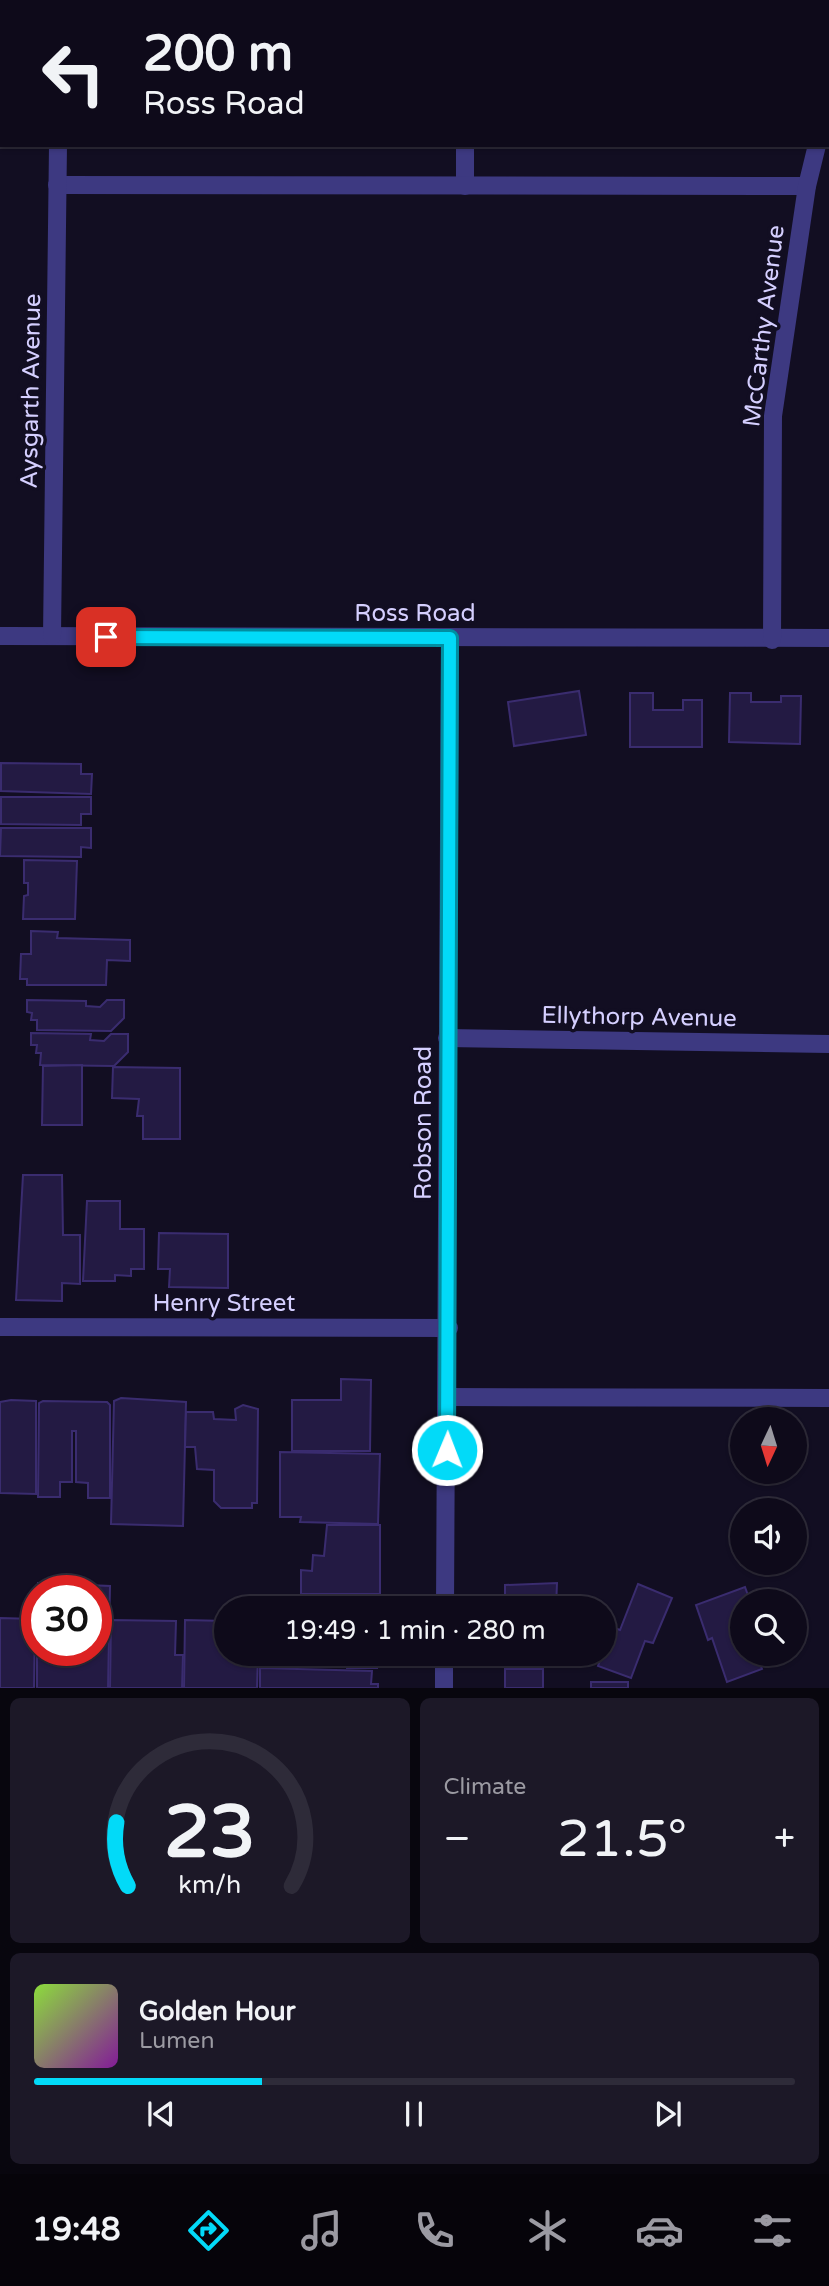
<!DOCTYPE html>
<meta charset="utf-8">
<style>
body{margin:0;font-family:"Varela Round",sans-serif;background:#1c1827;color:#f1f3f6;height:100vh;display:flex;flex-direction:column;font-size:26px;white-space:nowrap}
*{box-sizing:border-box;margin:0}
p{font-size:23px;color:#9b9aa2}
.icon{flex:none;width:38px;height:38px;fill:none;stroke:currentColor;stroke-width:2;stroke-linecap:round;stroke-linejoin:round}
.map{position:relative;height:1688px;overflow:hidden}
.panel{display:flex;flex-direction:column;gap:10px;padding:10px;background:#08060e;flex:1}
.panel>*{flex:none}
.guide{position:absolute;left:0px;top:0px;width:830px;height:147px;box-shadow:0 2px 5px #0004,0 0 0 2px #2e2b39;background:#0e0a1a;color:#f1f3f6;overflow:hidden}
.needle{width:46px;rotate:184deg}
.buttons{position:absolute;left:730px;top:1407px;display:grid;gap:14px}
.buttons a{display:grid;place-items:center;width:77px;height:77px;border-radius:50%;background:#0e0a1a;box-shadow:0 2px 5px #0004,0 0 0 2px #2e2b39;font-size:35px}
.speed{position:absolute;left:21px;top:1575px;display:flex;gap:14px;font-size:35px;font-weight:700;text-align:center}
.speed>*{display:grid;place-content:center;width:91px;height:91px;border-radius:50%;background:#0e0a1a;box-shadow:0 2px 5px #0004,0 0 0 2px #2e2b39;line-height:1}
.speed .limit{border:10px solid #d22;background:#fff;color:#111}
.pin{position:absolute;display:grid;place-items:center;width:60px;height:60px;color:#fff;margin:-30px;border-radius:14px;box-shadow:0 4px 10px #0006}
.me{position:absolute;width:77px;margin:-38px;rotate:1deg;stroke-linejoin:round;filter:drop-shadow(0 0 5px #0008)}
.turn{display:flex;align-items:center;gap:24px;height:147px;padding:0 28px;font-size:32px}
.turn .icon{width:91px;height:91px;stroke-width:2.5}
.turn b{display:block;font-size:49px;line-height:60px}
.big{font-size:52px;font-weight:600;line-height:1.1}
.panel .tile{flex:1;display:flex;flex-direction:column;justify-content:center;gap:10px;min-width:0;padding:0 24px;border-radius:10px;background:#1c1827}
.panel .dial{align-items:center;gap:0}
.dial svg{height:182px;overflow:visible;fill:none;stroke:#2e2b39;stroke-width:7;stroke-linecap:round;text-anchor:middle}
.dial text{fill:#f1f3f6;stroke:none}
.song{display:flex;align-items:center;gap:21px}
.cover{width:84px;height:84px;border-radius:10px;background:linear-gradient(135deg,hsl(90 70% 55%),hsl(290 70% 35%))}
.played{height:7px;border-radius:4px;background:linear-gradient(90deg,#02daf8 30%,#2e2b39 30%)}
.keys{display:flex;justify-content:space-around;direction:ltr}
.heat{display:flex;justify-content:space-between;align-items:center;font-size:38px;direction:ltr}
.panel .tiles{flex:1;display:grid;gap:10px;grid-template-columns:1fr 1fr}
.tile:last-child{grid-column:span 2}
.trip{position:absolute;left:214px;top:1596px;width:402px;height:70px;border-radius:35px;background:#0e0a1a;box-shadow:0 2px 5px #0004,0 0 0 2px #2e2b39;font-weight:600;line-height:70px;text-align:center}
.menu{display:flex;height:112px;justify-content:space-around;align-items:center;background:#06040a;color:#9b9aa2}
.menu .icon{width:49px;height:49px}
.menu .current{color:#02daf8}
.menu b{font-size:32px;color:#f1f3f6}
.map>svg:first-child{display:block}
.building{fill:#231a43;stroke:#3a2c6f;stroke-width:2}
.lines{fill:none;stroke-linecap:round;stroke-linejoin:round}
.minor{stroke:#3d3981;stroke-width:18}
.route-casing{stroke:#018ea1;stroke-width:18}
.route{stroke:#02daf8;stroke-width:12}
.labels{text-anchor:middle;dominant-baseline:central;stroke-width:7;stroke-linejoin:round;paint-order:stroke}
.street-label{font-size:24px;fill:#d5cfff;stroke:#120e22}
</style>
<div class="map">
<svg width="829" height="1688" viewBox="0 0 829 1688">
<rect width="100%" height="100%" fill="#120e22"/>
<g class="building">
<path d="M579,691L586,735L514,746L508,702Z"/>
<path d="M630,693H653V710H683V700H702V747H630Z"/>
<path d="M730,693H751V702H781V696H801L800,744L729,742Z"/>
<path d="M1,763L81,764V774H92L91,794L1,791Z"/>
<path d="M1,797H91V814H81V825L1,824Z"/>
<path d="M1,828H91V848L81,847V857L0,856Z"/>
<path d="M24,860L77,861L75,919H23L24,896L28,895V883H24Z"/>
<path d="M31,931L58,932L57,938L130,940V961L107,960L106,985H27V979H20L21,954H31Z"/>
<path d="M27,1000L86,1001V1006L100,1007L107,1000H124V1018L111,1031L37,1030V1020H31L32,1013L27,1012Z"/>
<path d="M31,1033L91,1034L90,1040L104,1041L111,1034H128V1052L114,1066L40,1065L41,1053H36L37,1045H31Z"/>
<path d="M82,1065V1125H42L43,1066Z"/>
<path d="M113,1067L180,1068V1139H143V1116H137L139,1099L112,1098Z"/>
<path d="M23,1175H62L63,1235H80V1284L62,1283V1301L16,1300Z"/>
<path d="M87,1201H120V1229H144V1269H131V1276L115,1275V1281H83Z"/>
<path d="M159,1233L228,1234V1288L169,1287L170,1269H158Z"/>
<path d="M341,1379L371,1380L370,1451H292V1400H341Z"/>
<path d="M121,1398L186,1402L183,1526L111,1524L114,1401Z"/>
<path d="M11,1400L36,1401V1494L0,1493V1402Z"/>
<path d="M43,1401L107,1402L110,1405V1498H88V1483L76,1482V1431H72V1482H60V1497H38L39,1403Z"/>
<path d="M243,1405L258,1409L257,1503H252V1508H221L214,1501V1470L197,1469L195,1447H185L186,1412H213L214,1419L236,1420L235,1409Z"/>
<path d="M280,1452L380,1454L378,1524L300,1522L301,1517H280Z"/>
<path d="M327,1525H380V1594H301V1570L312,1571L313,1555L324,1556Z"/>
<path d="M38,1583L110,1586L108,1688H37V1650H96V1591H38Z"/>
<path d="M557,1583L556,1608H505V1585Z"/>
<path d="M638,1584L672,1598L653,1643L645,1641L631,1678L598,1666L612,1627L620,1630Z"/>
<path d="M745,1587L750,1601H742V1654H757L762,1669L727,1682L712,1638L708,1640L696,1605Z"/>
<path d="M293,1597L378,1598V1608H293Z"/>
<path d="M0,1618L35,1619L34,1688H0Z"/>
<path d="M111,1620L176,1621L175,1655H183L182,1688H110Z"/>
<path d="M185,1620L226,1621V1654H258L257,1688H184Z"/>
<path d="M346,1654H377V1668H347Z"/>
<rect x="513" y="1654" width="38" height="13"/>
<path d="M260,1668L372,1671L371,1684H378V1688H260Z"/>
<rect x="505" y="1669" width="38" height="19"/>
<rect x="591" y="1682" width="37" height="6"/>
</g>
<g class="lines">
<g class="minor">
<path d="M465,0V2"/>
<path d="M59,2V0"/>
<path d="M828,97L829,91"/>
<path d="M465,145V186"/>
<path d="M57,185L807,186"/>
<path d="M0,636L829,638"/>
<path d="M52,636L58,145"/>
<path d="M772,640L773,416L807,186L817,145"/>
<path d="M447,1038L829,1044"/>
<path d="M0,1327L449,1328"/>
<path d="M448,1397L829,1398"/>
<path d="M445,1608L450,638"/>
<path d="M444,1688V1654"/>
</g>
</g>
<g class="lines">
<defs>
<path id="route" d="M106,637L450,638L447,1450"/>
</defs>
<use href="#route" class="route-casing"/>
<use href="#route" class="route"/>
</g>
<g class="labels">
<g class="street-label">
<text transform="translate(764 326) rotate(-83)">McCarthy Avenue</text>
<text transform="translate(31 391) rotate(-89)">Aysgarth Avenue</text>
<text x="415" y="613">Ross Road</text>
<text transform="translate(639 1017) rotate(1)">Ellythorp Avenue</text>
<text transform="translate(423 1123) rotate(-90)">Robson Road</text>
<text x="224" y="1303">Henry Street</text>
</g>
</g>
</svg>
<div class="buttons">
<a><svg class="needle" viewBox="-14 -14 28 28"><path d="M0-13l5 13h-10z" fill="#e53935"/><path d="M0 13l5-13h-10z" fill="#9b9aa2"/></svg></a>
<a><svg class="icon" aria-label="sound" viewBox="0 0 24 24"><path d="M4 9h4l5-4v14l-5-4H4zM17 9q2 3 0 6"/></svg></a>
<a><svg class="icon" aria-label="search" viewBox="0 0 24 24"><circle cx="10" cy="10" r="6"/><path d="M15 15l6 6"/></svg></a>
</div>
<div class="speed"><div class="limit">30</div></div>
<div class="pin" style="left:106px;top:637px;background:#d93025"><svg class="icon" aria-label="arrive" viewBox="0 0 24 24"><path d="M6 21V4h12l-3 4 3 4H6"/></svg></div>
<svg class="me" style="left:447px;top:1450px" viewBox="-20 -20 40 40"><circle r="17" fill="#02daf8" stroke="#fff" stroke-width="3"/><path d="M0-11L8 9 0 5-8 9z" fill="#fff"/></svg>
<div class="trip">19:49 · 1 min · 280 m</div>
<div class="guide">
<div class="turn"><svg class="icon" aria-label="left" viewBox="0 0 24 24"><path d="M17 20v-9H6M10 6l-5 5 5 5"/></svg><div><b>200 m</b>Ross Road</div></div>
</div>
</div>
<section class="panel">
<div class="tiles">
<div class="tile dial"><svg viewBox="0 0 100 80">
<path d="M14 69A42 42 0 1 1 86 69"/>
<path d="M14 69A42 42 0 0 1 9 41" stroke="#02daf8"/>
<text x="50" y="56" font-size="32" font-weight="700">23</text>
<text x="50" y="72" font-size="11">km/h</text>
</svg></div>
<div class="tile"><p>Climate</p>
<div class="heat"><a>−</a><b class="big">21.5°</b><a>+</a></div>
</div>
<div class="tile">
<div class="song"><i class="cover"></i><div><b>Golden Hour</b><p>Lumen</p></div></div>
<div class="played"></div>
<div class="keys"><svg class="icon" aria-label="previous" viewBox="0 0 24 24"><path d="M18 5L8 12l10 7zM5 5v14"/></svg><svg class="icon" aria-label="pause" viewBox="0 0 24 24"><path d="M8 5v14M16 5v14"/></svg><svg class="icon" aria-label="next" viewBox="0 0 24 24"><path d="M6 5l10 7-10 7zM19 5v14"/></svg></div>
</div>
</div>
</section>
<nav class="menu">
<b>19:48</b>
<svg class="icon current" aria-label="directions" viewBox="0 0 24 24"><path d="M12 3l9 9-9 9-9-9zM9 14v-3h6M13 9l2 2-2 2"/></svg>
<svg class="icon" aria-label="music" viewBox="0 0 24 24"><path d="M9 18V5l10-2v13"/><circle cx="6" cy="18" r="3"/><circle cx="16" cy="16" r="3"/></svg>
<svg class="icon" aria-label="phone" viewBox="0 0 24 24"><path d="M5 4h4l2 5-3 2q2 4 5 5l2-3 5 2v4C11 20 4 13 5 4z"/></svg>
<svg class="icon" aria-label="climate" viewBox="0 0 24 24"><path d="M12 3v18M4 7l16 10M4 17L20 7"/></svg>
<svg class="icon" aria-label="car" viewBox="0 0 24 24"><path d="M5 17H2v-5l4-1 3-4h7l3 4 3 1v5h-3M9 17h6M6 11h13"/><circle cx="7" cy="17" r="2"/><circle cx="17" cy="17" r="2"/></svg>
<svg class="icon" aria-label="filters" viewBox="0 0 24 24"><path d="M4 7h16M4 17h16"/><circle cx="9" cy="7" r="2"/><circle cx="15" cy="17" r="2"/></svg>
</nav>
